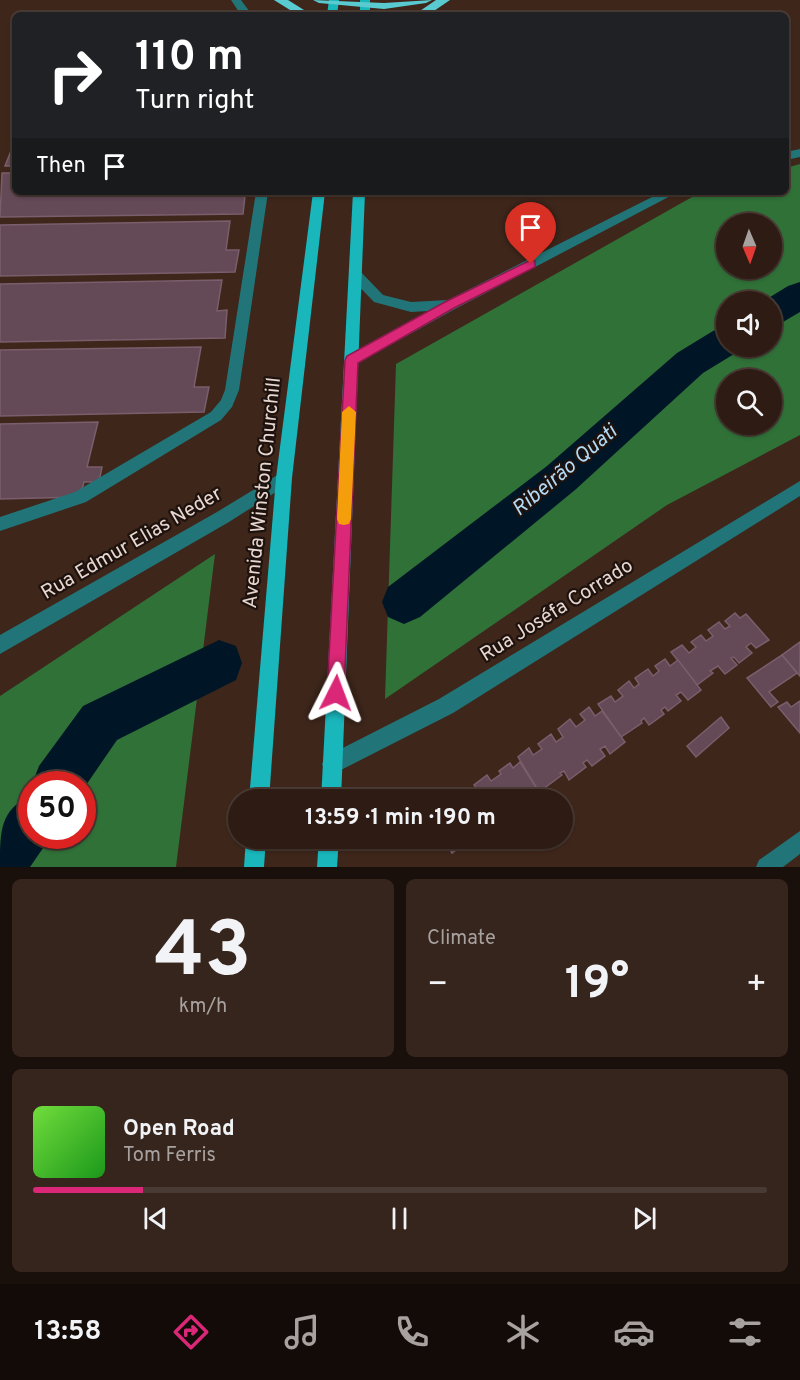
<!DOCTYPE html>
<meta charset="utf-8">
<style>
body{margin:0;font-family:Overpass,sans-serif;background:#36251d;color:#f1f3f6;height:100vh;display:flex;flex-direction:column;font-size:22px;white-space:nowrap}
*{box-sizing:border-box;margin:0}
p{font-size:20px;color:#a7a1a0}
.icon{flex:none;width:33px;height:33px;fill:none;stroke:currentColor;stroke-width:2;stroke-linecap:round;stroke-linejoin:round}
.map{position:relative;height:867px;overflow:hidden}
.panel{display:flex;flex-direction:column;gap:12px;padding:12px;background:#190f0b;flex:1}
.panel>*{flex:none}
.banner{position:absolute;left:12px;top:12px;width:777px;height:183px;border-radius:9px;box-shadow:0 2px 4px #0004,0 0 0 2px #493a34;background:#202124;color:#fff;overflow:hidden}
.needle{width:39px;rotate:178deg}
.tools{position:absolute;left:716px;top:213px;display:grid;gap:12px}
.tools a{display:grid;place-items:center;width:66px;height:66px;border-radius:50%;background:#2e1c14;box-shadow:0 2px 4px #0004,0 0 0 2px #493a34;font-size:30px}
.speed{position:absolute;left:18px;top:771px;display:flex;gap:12px;font-size:30px;font-weight:700;text-align:center}
.speed>*{display:grid;place-content:center;width:78px;height:78px;border-radius:50%;background:#2e1c14;box-shadow:0 2px 4px #0004,0 0 0 2px #493a34;line-height:1}
.speed .limit{border:9px solid #d22;background:#fff;color:#111}
.pin{position:absolute;display:grid;place-items:center;width:51px;height:51px;color:#fff;margin:-62px -26px;border-radius:50% 50% 50% 0;rotate:-45deg;box-shadow:0 0 6px #0007}
.pin .icon{rotate:45deg}
.me{position:absolute;width:66px;margin:-33px;rotate:3deg;stroke-linejoin:round;filter:drop-shadow(0 0 4px #0008)}
.turn{display:flex;align-items:center;gap:21px;height:126px;padding:0 24px;font-size:27px}
.turn .icon{width:78px;height:78px;stroke-width:2.5}
.turn b{display:block;font-size:42px;line-height:51px}
.then{display:flex;align-items:center;height:57px;padding:0 24px;background:#0003;gap:12px;font-size:22px}
.big{font-size:45px;font-weight:700;line-height:1.1}
.panel .tile{flex:1;display:flex;flex-direction:column;justify-content:center;gap:9px;min-width:0;padding:0 21px;border-radius:9px;background:#36251d}
.panel .dial{align-items:center;gap:0}
.dial b{font-size:78px;line-height:1}
.song{display:flex;align-items:center;gap:18px}
.cover{width:72px;height:72px;border-radius:9px;background:linear-gradient(135deg,hsl(100 70% 55%),hsl(120 70% 35%))}
.played{height:6px;border-radius:3px;background:linear-gradient(90deg,#db2777 15%,#493a34 15%)}
.keys{display:flex;justify-content:space-around;direction:ltr}
.heat{display:flex;justify-content:space-between;align-items:center;font-size:33px;direction:ltr}
.panel .tiles{flex:1;display:grid;gap:12px;grid-template-columns:1fr 1fr}
.tile:last-child{grid-column:span 2}
.trip{position:absolute;left:228px;top:789px;width:345px;height:60px;border-radius:30px;background:#2e1c14;box-shadow:0 2px 4px #0004,0 0 0 2px #493a34;font-weight:700;line-height:60px;text-align:center}
.dock{display:flex;height:96px;justify-content:space-around;align-items:center;background:#120b08;color:#a7a1a0}
.dock .icon{width:42px;height:42px}
.dock .on{color:#db2777}
.dock b{font-size:27px;color:#f1f3f6}
.map>svg:first-child{display:block}
.forest{fill:#307138;fill-rule:evenodd}
.lines{fill:none;stroke-linecap:round;stroke-linejoin:round}
.river{fill:#001626;fill-rule:evenodd}
.building{fill:#644956;stroke:#7a5e6c;stroke-width:1.5}
.minor{fill:#217578;fill-rule:evenodd}
.major{fill:#19b6bc;fill-rule:evenodd}
.highway{fill:#59cbd0;fill-rule:evenodd}
.route{fill:#db2777;stroke:#8e194d;stroke-width:1.5}
.slow{fill:#f59e0b}
.labels{text-anchor:middle;dominant-baseline:central;stroke-width:4.5;stroke-linejoin:round;paint-order:stroke}
.street-label{font-size:20px;fill:#e8d7d0;stroke:#1d120d}
.water-label{font-size:21px;font-style:italic;fill:#b2daf5;stroke:#1d120d}
</style>
<div class="map">
<svg width="800" height="867" viewBox="0 0 800 867">
<rect width="100%" height="100%" fill="#3e261b"/>
<g class="forest">
<path d="M800,164V435L667,505L385,699L396,364L701,192H786V168ZM726,224H771V268H726ZM726,302H771V346H726ZM726,380H771V424H726Z"/>
<path d="M215,554L176,867H0V696ZM32,784H82V836H32Z"/>
</g>
<g class="lines">
<g class="river">
<path d="M800,282V312L783,322L771,326V302H762L788,286Z"/>
<path d="M726,327V346H741L739,351L703,373L575,490L420,617L404,624L388,617L382,602L388,587L547,466L677,353L713,331Z"/>
<path d="M219,640L236,646L242,663L236,680L117,740L82,791V784H32L39,766L83,706Z"/>
<path d="M32,794V836H52L50,838L30,867H0C0,829 0,811 32,794Z"/>
</g>
</g>
<g class="building">
<path d="M15,141V166H5Z"/>
<path d="M2,173H15V192H235L234,196H245L243,214L0,217Z"/>
<path d="M230,221L226,250H239L235,272L0,276V225Z"/>
<path d="M222,280L217,311L227,310L225,338L0,342V284Z"/>
<path d="M201,347L194,387H209L204,412L0,416V350Z"/>
<path d="M98,422L87,467H102L99,482H84L80,497L0,499V424Z"/>
<path d="M735,613L740,618L746,614L769,640L756,648L751,643L746,647L752,653L739,663L734,657L731,658L737,665L725,674L718,666L710,671L713,673L697,685L671,652L682,645L689,653L696,647L691,642L701,635L706,641L713,636L708,630L719,622L725,629L730,626L725,621Z"/>
<path d="M800,642V676L782,655Z"/>
<path d="M782,655L797,673L769,692L778,702L771,707L747,678Z"/>
<path d="M665,659L670,666L678,660L701,690L688,700L681,692L676,695L681,701L668,711L665,707L661,710L664,714L649,725L644,718L641,721L642,723L621,737L598,704L611,696L615,702L623,696L618,690L629,681L634,688L639,684L635,678L648,669L653,676L659,671L655,666Z"/>
<path d="M800,701V733L778,707L787,702L791,707Z"/>
<path d="M589,707L595,716L602,711L625,742L610,754L605,746L600,749L605,756L592,766L587,760L583,763L586,767L569,780L564,771L560,773L562,775L539,792L518,757L529,748L533,755L542,749L538,744L551,734L556,742L563,737L558,729L570,719L576,727L585,720L580,714Z"/>
<path d="M721,717L729,728L696,757L687,746Z"/>
<path d="M520,762L544,800L453,798L468,788L473,797L479,792L474,785L487,775L491,781L501,774L499,771L510,763L513,768Z"/>
<path d="M444,838H471L452,853Z"/>
</g>
<g class="lines">
<g class="minor">
<path d="M231,0H241L252,15H241Z"/>
<path d="M800,149V157L786,160V152Z"/>
<path d="M256,192H268L239,390L232,407L221,420L86,502L0,531V517L75,492L211,412L221,400L225,390Z"/>
<path d="M662,192H678L455,309L356,364H346L344,360L346,356L428,311L411,312L374,302L350,277L349,274L350,271H360L383,295L411,302L448,300Z"/>
<path d="M284,471L290,473L292,478L290,483L229,522L0,654V635L217,512Z"/>
<path d="M800,481V496L453,713L339,771L332,774L325,771L322,764L325,757L439,699Z"/>
<path d="M800,831V854L783,867H756L759,860Z"/>
</g>
<g class="major">
<path d="M329,0H339L337,15H327Z"/>
<rect x="360" y="0" width="10" height="15"/>
<path d="M313,192H325L292,478L269,800H249L276,478Z"/>
<path d="M353,192H365L341,800H321Z"/>
<path d="M246,838H266L264,867H244Z"/>
<path d="M319,838H339L337,867H317Z"/>
</g>
<g class="highway">
<path d="M274,0H288L312,15H298Z"/>
<path d="M313,0L384,3L432,0L426,3L384,9L319,3Z"/>
<path d="M436,0H450L428,15H414Z"/>
</g>
</g>
<path class="route" d="M531,260L535,261V267L454,308L358,363L344,693L341,699L336,701L330,699L327,693L345,360L347,356L445,302Z"/>
<path class="slow" d="M349,406L356,412L351,519L349,524L344,525L339,524L337,519L342,412Z"/>
<g class="labels">
<g class="street-label">
<text transform="translate(263 493) rotate(-84)">Avenida Winston Churchill</text>
<text transform="translate(132 544) rotate(-30)">Rua Edmur Elias Neder</text>
<text transform="translate(557 611) rotate(-32)">Rua Joséfa Corrado</text>
</g>
<g class="water-label">
<text transform="translate(565 471) rotate(-40)">Ribeirão Quati</text>
</g>
</g>
</svg>
<div class="tools">
<a><svg class="needle" viewBox="-14 -14 28 28"><path d="M0-13l5 13h-10z" fill="#e53935"/><path d="M0 13l5-13h-10z" fill="#a7a1a0"/></svg></a>
<a><svg class="icon" aria-label="sound" viewBox="0 0 24 24"><path d="M4 9h4l5-4v14l-5-4H4zM17 9q2 3 0 6"/></svg></a>
<a><svg class="icon" aria-label="search" viewBox="0 0 24 24"><circle cx="10" cy="10" r="6"/><path d="M15 15l6 6"/></svg></a>
</div>
<div class="speed"><div class="limit">50</div></div>
<div class="pin" style="left:531px;top:264px;background:#d93025"><svg class="icon" aria-label="arrive" viewBox="0 0 24 24"><path d="M6 21V4h12l-3 4 3 4H6"/></svg></div>
<svg class="me" style="left:336px;top:693px" viewBox="-20 -20 40 40"><path d="M0-17L14 15 0 8-14 15z" fill="#db2777" stroke="#fff" stroke-width="4"/></svg>
<div class="trip">13:59 · 1 min · 190 m</div>
<div class="banner">
<div class="turn"><svg class="icon" aria-label="right" viewBox="0 0 24 24"><path d="M7 20v-9h11M14 6l5 5-5 5"/></svg><div><b>110 m</b>Turn right</div></div>
<div class="then">Then<svg class="icon" aria-label="arrive" viewBox="0 0 24 24"><path d="M6 21V4h12l-3 4 3 4H6"/></svg></div>
</div>
</div>
<section class="panel">
<div class="tiles">
<div class="tile dial"><b>43</b><p>km/h</p></div>
<div class="tile"><p>Climate</p>
<div class="heat"><a>−</a><b class="big">19°</b><a>+</a></div>
</div>
<div class="tile">
<div class="song"><i class="cover"></i><div><b>Open Road</b><p>Tom Ferris</p></div></div>
<div class="played"></div>
<div class="keys"><svg class="icon" aria-label="previous" viewBox="0 0 24 24"><path d="M18 5L8 12l10 7zM5 5v14"/></svg><svg class="icon" aria-label="pause" viewBox="0 0 24 24"><path d="M8 5v14M16 5v14"/></svg><svg class="icon" aria-label="next" viewBox="0 0 24 24"><path d="M6 5l10 7-10 7zM19 5v14"/></svg></div>
</div>
</div>
</section>
<nav class="dock">
<b>13:58</b>
<svg class="icon on" aria-label="directions" viewBox="0 0 24 24"><path d="M12 3l9 9-9 9-9-9zM9 14v-3h6M13 9l2 2-2 2"/></svg>
<svg class="icon" aria-label="music" viewBox="0 0 24 24"><path d="M9 18V5l10-2v13"/><circle cx="6" cy="18" r="3"/><circle cx="16" cy="16" r="3"/></svg>
<svg class="icon" aria-label="phone" viewBox="0 0 24 24"><path d="M5 4h4l2 5-3 2q2 4 5 5l2-3 5 2v4C11 20 4 13 5 4z"/></svg>
<svg class="icon" aria-label="climate" viewBox="0 0 24 24"><path d="M12 3v18M4 7l16 10M4 17L20 7"/></svg>
<svg class="icon" aria-label="car" viewBox="0 0 24 24"><path d="M5 17H2v-5l4-1 3-4h7l3 4 3 1v5h-3M9 17h6M6 11h13"/><circle cx="7" cy="17" r="2"/><circle cx="17" cy="17" r="2"/></svg>
<svg class="icon" aria-label="filters" viewBox="0 0 24 24"><path d="M4 7h16M4 17h16"/><circle cx="9" cy="7" r="2"/><circle cx="15" cy="17" r="2"/></svg>
</nav>
